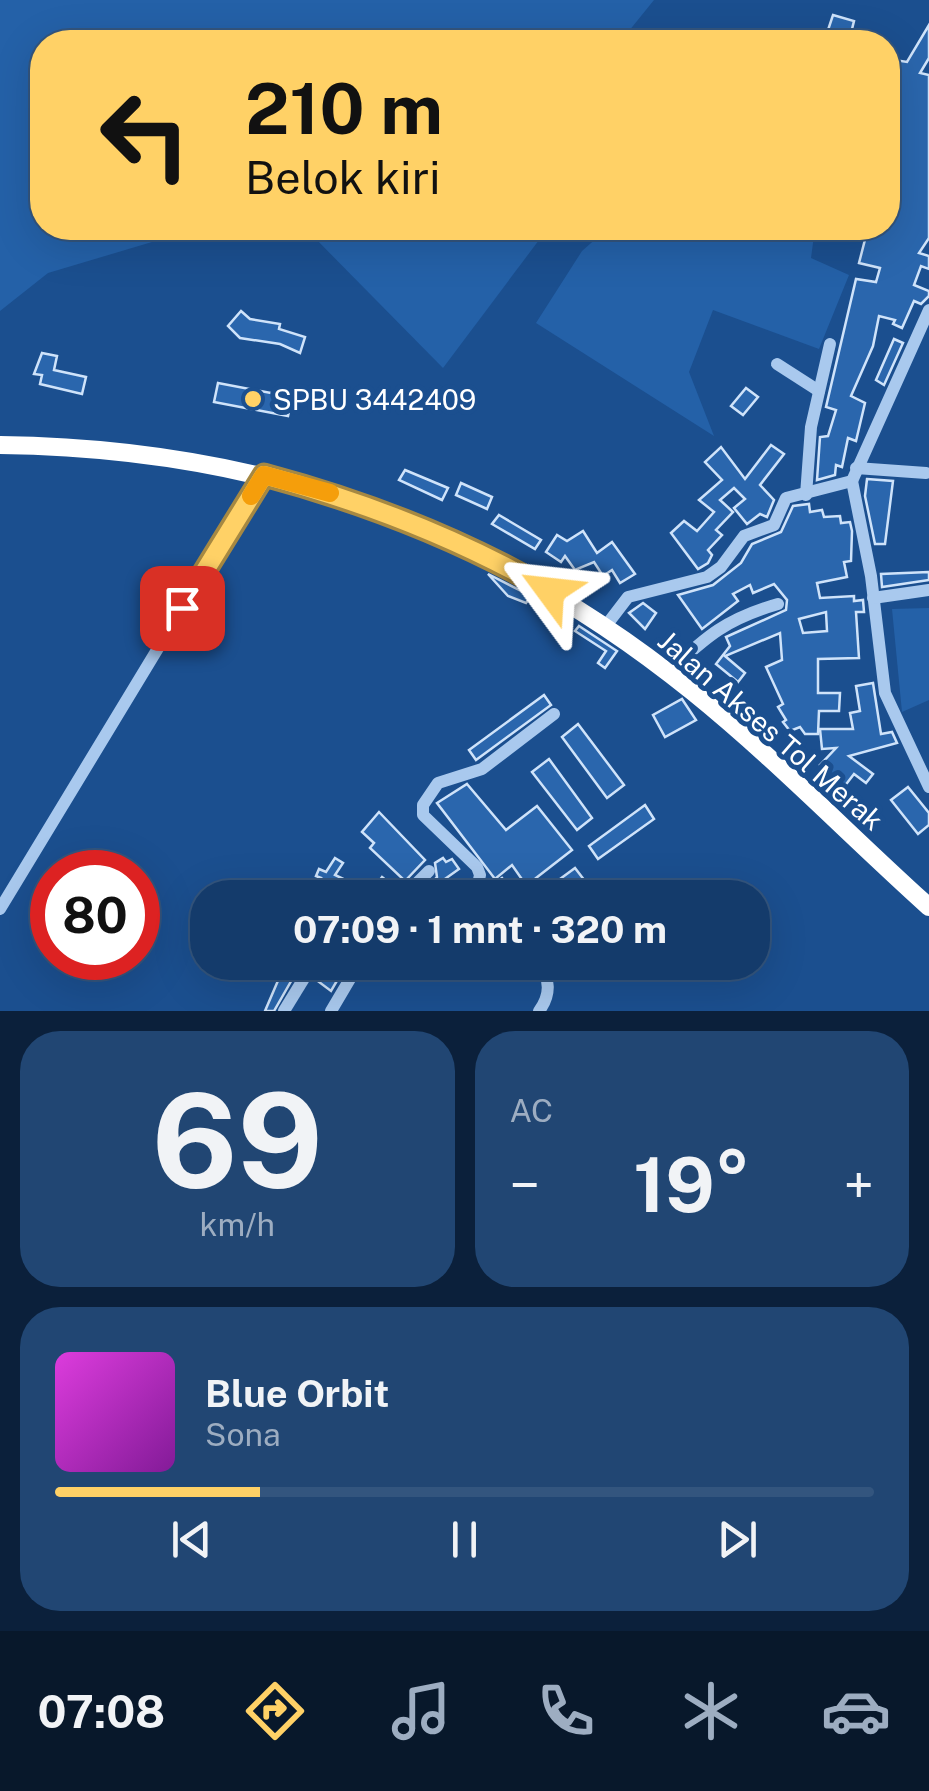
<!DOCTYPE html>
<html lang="id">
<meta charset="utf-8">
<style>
body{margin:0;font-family:"Public Sans",sans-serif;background:#214673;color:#f1f3f6;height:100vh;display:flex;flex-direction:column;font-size:38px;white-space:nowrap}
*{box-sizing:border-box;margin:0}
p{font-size:32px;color:#9dadc1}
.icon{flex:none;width:55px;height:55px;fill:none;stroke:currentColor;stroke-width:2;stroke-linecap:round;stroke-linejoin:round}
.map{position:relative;height:1011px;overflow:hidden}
.panel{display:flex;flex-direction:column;gap:20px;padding:20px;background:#0b203b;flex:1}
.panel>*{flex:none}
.guide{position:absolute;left:30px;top:30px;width:870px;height:210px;border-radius:40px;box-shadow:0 10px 40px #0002,0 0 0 2px #33557e;background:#ffd166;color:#111;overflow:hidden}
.speed{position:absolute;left:30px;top:850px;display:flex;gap:20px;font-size:50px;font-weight:700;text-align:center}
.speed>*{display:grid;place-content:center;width:130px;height:130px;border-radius:50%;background:#143b6b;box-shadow:0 10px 40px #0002,0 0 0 2px #33557e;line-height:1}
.speed .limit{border:15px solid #d22;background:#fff;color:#111}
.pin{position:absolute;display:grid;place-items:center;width:85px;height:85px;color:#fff;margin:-42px;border-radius:20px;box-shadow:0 5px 15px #0006}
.me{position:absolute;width:110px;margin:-55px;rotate:300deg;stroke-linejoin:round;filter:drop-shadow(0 0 8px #0008)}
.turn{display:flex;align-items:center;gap:35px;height:210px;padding:0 50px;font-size:45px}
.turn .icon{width:130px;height:130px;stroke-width:2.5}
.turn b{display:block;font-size:70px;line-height:85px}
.big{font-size:75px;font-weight:700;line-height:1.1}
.panel .card{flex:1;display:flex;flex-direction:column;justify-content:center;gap:15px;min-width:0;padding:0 35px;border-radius:40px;background:#214673}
.panel .dial{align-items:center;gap:0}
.dial b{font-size:130px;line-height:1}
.song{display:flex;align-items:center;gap:30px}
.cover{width:120px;height:120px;border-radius:15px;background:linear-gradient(135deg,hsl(300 70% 55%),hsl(290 70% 35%))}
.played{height:10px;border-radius:5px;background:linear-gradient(90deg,#ffd166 25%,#33557e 25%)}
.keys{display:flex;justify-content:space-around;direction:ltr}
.heat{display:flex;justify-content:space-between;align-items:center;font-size:55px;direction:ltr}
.panel .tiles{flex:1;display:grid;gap:20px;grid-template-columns:1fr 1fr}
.card:last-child{grid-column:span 2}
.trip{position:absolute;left:190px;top:880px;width:580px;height:100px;border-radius:40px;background:#143b6b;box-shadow:0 10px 40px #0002,0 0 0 2px #33557e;font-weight:700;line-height:100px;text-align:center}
.tab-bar{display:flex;height:160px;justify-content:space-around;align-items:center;background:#08182b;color:#9dadc1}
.tab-bar .icon{width:70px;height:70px}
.tab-bar .on{color:#ffd166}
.tab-bar b{font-size:45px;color:#f1f3f6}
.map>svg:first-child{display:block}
.green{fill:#2461a8}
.building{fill:#2a66ad;stroke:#cfe3fa;stroke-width:2.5;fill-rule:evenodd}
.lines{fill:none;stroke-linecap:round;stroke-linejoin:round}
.minor{stroke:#a9c9ee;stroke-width:12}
.highway{stroke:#fff;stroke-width:18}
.route-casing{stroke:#a68842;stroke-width:25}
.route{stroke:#ffd166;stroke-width:18}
.slow{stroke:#f59e0b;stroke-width:18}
.poi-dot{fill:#ffd166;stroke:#1b4f8f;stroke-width:4}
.labels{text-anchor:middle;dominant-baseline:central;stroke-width:10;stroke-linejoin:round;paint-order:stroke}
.poi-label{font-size:28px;fill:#fff;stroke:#1b4f8f;text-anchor:start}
.street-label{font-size:28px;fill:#fff;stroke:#1b4f8f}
</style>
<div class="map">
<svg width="929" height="1011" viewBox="0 0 929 1011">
<rect width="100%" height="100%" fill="#1b4f8f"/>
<g class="green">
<path d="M0,0H654L620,42H42V228H199L48,273L0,311Z"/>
<path d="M305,228H548L443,368Z"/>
<path d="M608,228H815L811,258L849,275L819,349L713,310L689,372L714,436L536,323L582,251Z"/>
<path d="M929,608V700L902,712L892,609Z"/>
</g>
<g class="building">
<path d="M833,15L854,21L850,37L828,30Z"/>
<path d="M929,25V58L920,73L929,75V238L919,253L929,256V269L921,266L914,285L929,291V296L921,304L914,301L902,328L893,324L895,320L879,316L873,346L851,396L865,403L856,441L848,438L842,467L836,465L835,475L817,480L820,437L828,436L836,410L826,407L856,279L876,282L880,268L859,263L868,228H888L893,200L888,199V59L907,62Z"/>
<path d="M241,311L250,319L280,324L279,329L305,337L300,353L280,344L240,338L228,326Z"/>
<path d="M894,339L903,343L884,385L876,380Z"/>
<path d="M42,353L57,356L54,370L86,377L82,394L40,384L42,375L34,374Z"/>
<path d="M218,383L292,397L288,416L214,402Z"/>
<path d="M746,388L758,397L743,415L731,406Z"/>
<path d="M771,445L784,454L760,485L774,500L767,517L760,514L747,524L734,508L745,499L734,488L720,500L733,512L716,530L722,535L708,550L712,555L708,563L698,569L671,533L684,521L697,531L714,512L699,500L722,480L705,462L721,447L745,479Z"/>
<path d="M405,470L448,488L442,500L399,480Z"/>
<path d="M867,479L893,481L885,544H875L865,496Z"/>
<path d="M461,483L492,497L487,509L456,495Z"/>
<path d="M809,504L810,512L822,510L824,517L840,516L841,523L850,522L852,531L851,561L844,562L847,577L817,583L820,598L854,596V601L863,600L864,612H856L859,658L818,659V693H840L839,711H819L818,734H805L800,727L790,731L783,722L786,720L778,707L783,704L766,667L782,660L780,633L725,656L745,673L738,682L716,664L730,646L726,637L786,610L787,600L774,584L753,593L750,585L733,594L738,601L702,629L678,595L713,585L741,563L752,544L781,532L793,506ZM826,612L827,631L803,633L799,619Z"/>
<path d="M499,515L541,540L535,549L492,524Z"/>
<path d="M583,531L597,553L612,542L635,574L620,583L612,570L603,576L594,562L575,570L565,556L561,562L546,552L557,535L567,541Z"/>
<path d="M929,572V580L882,587L881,574Z"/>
<path d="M488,574L529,595L531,596L526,603L508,596Z"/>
<path d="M643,603L656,613L645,629L629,613Z"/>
<path d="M579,626L617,651L605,668L598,663L606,651L575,631Z"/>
<path d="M873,683L881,734L892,732L897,743L849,756L873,774L866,783L854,774L844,787L820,765L836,748L822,749L820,729H853L850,713L860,711L856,686Z"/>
<path d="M544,695L551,705L476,760L469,750Z"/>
<path d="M682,699L696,720L665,737L653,715Z"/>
<path d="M578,724L624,785L607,798L562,737Z"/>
<path d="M549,759L592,818L577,830L532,772Z"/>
<path d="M467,784L506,830L537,806L572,850L536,878L545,890L575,868L585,881L563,898H535L512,865L495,879L437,803Z"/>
<path d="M908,787L929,813V825L918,834L891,800Z"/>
<path d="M645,805L654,819L598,859L589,846Z"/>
<path d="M379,812L425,860L405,881L370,848L374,843L362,832Z"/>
<path d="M335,858L343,863L335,875L352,883L345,898H326L314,892L321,878L316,876L319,869L326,872Z"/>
<path d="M443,858L446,862L452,859L459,869L435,886L445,898H417L437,877L435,863Z"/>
<path d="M382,877L397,889L392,898H367Z"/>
<path d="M502,878L517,898H496L488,888Z"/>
<path d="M286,962H302L274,1011H265Z"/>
<path d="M324,962H348L331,991L315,979Z"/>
</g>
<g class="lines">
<g class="minor">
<path d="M777,364L819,391"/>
<path d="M856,468L926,473"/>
<path d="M852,481L871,576L885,693L929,787"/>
<path d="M852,481L929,310"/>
<path d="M806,495L811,427L830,344"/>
<path d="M873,598L929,590"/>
<path d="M605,627L628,597L707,577L721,567L744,536L774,525L786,498L852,481"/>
<path d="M668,672C707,636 726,619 778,604"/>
<path d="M355,898L363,884"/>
<path d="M402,898L429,871"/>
<path d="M475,898L480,875L477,867L423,815V805L438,783L482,769L554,714"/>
<path d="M0,909L263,475"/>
<path d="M537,962C551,978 551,995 539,1011"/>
<path d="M284,1011L314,962"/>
<path d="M331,1011L360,962"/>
</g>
<path class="highway" d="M0,445C262,448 489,527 693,692C776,759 850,836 929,907"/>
</g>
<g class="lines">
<defs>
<path id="route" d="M182,608L264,475C365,502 459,538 550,591"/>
</defs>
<use href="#route" class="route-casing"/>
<use href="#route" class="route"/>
<path class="slow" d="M251,496L264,475L330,493"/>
</g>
<circle class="poi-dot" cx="253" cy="399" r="10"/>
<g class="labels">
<g class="poi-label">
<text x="273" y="399">SPBU 3442409</text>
</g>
<g class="street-label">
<text transform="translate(771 730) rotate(41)">Jalan Akses Tol Merak</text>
</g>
</g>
</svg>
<div class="speed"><div class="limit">80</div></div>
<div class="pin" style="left:182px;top:608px;background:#d93025"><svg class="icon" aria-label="arrive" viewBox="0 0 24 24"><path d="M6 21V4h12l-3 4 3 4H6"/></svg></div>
<svg class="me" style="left:550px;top:591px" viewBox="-20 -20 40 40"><path d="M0-17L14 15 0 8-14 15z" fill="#ffd166" stroke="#fff" stroke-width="4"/></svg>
<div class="trip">07:09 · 1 mnt · 320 m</div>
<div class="guide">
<div class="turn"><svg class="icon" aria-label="left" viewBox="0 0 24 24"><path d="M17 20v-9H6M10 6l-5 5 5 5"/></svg><div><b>210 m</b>Belok kiri</div></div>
</div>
</div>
<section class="panel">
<div class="tiles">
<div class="card dial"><b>69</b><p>km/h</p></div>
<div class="card"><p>AC</p>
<div class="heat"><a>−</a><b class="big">19°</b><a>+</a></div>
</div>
<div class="card">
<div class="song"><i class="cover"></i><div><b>Blue Orbit</b><p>Sona</p></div></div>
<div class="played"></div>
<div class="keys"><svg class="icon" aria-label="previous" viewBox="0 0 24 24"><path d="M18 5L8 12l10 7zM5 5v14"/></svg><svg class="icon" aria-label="pause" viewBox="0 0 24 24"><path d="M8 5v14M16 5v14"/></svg><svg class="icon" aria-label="next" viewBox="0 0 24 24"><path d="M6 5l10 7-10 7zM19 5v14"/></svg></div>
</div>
</div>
</section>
<nav class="tab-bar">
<b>07:08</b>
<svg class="icon on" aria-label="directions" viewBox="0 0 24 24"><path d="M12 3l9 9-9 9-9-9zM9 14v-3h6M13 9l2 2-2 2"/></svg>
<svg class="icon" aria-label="music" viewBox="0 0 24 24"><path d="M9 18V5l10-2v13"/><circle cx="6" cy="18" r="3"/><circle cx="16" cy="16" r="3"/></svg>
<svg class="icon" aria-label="phone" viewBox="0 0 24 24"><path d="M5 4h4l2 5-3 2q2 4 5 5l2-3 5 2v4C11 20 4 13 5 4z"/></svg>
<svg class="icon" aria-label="climate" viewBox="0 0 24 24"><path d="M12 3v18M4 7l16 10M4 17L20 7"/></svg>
<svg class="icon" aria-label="car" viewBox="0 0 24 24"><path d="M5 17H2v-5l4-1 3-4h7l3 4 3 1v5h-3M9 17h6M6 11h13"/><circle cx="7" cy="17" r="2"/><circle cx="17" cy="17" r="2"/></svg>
</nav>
